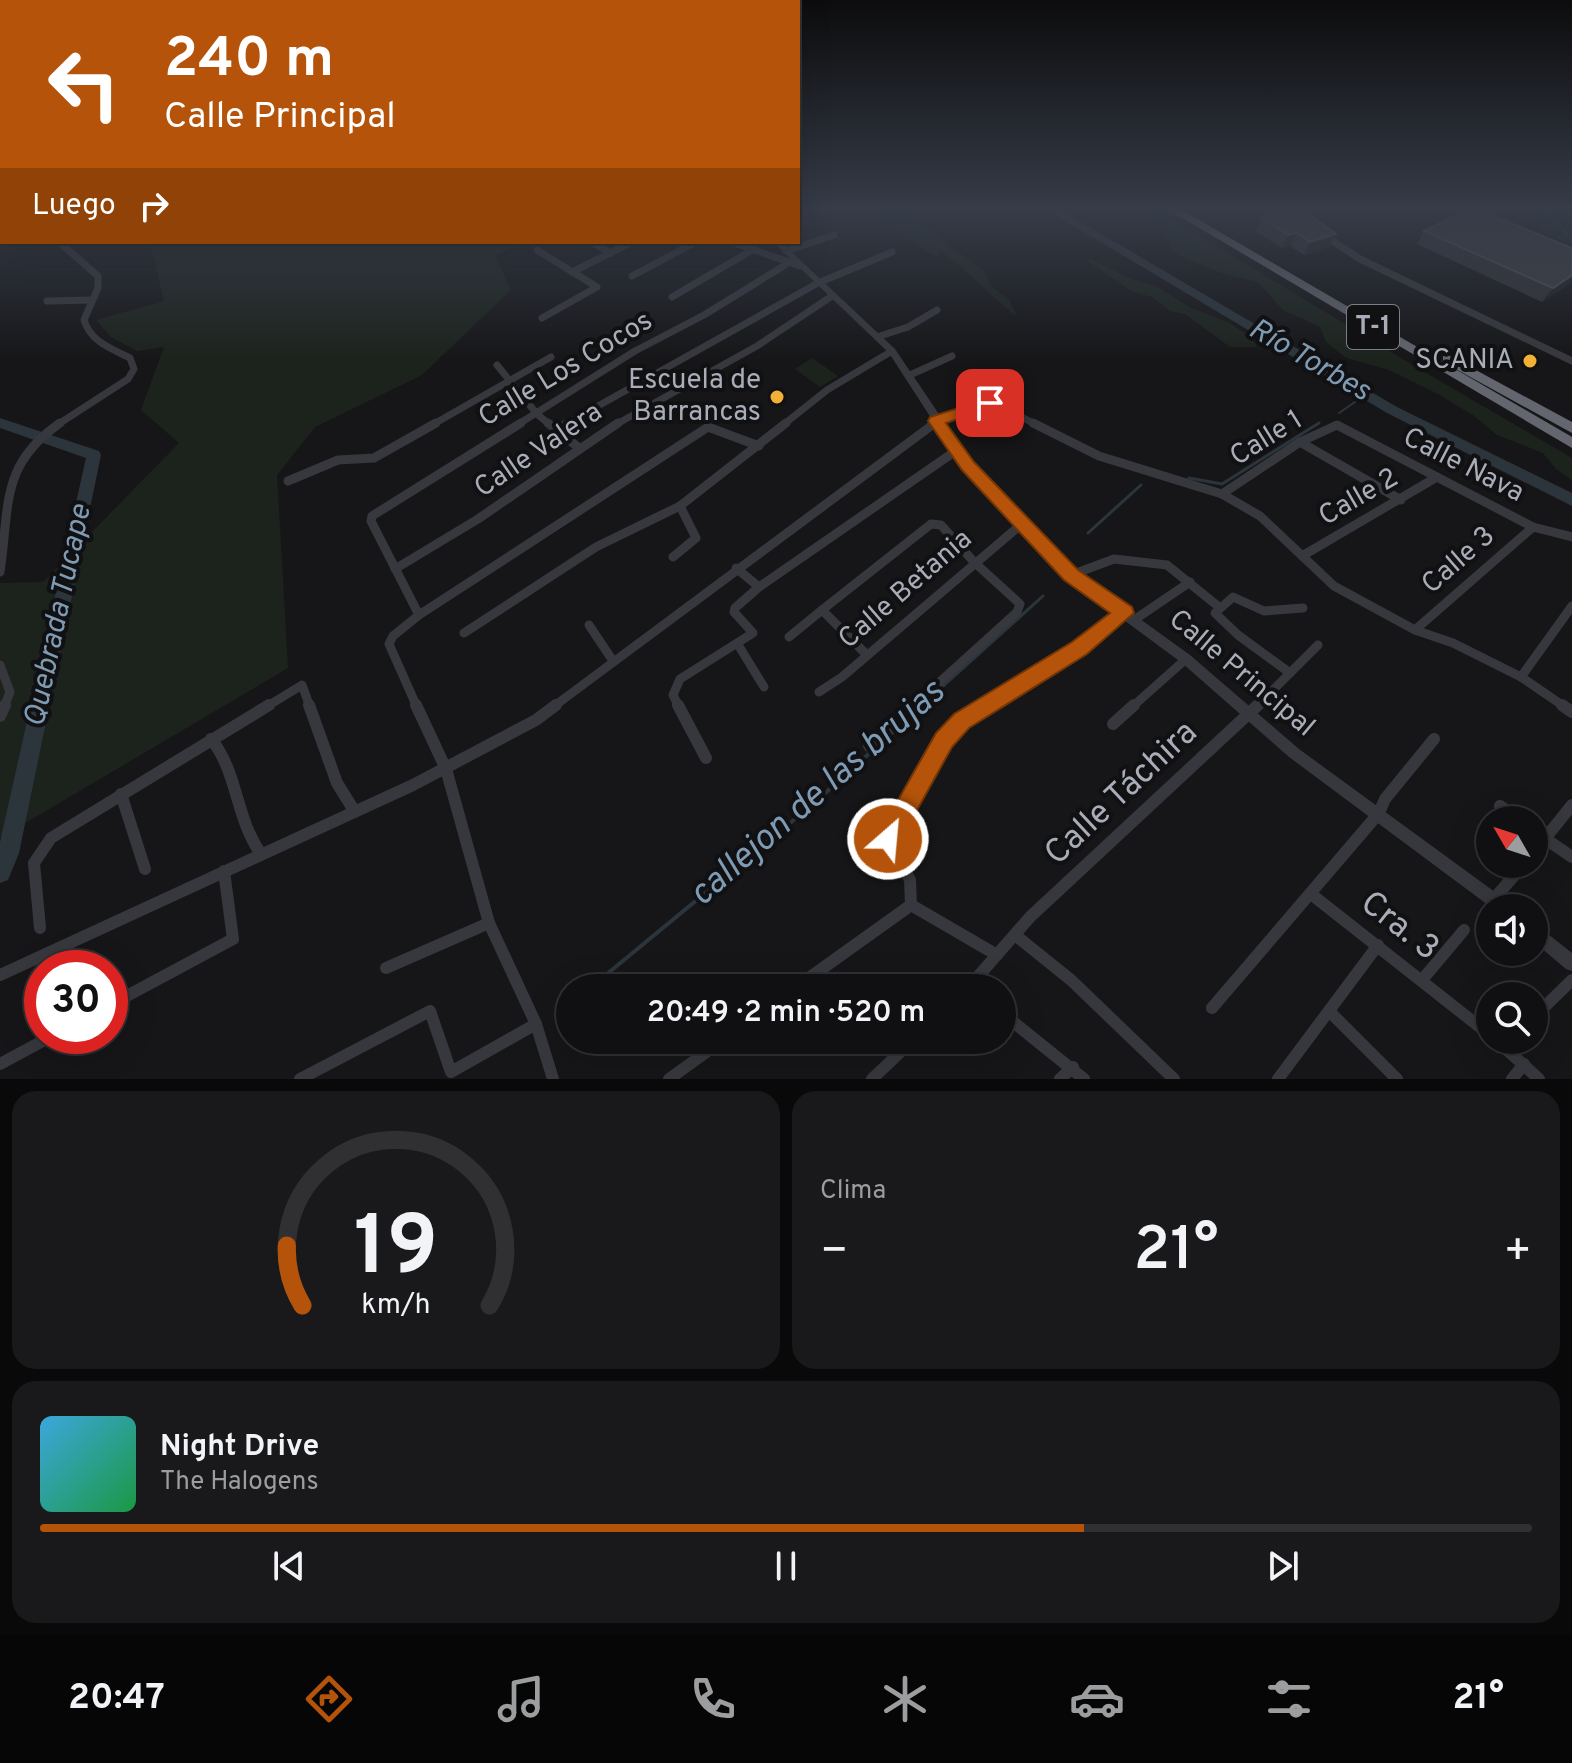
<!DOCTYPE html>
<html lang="es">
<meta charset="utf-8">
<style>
body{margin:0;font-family:Overpass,sans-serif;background:#19191b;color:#f1f3f6;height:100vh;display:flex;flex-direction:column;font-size:30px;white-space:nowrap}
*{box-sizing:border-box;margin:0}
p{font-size:26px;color:#9c9d9f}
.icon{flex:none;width:44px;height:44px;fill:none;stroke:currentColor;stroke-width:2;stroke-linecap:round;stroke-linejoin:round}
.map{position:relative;height:1079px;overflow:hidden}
.panel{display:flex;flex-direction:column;gap:12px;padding:12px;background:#09090a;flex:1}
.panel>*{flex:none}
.banner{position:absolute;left:0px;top:0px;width:800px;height:244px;box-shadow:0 8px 32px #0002,0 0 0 2px #303032;background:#b45309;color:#fff;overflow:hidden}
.needle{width:52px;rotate:309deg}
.fabs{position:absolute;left:1476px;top:806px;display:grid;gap:16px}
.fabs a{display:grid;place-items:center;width:72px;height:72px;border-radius:50%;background:#101012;box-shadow:0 8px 32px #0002,0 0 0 2px #303032;font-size:40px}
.speed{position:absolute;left:24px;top:950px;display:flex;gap:16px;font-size:40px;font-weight:700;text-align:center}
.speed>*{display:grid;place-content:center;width:104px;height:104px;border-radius:50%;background:#101012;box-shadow:0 8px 32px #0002,0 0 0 2px #303032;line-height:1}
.speed .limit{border:12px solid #d22;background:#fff;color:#111}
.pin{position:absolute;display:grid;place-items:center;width:68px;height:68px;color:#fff;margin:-34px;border-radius:16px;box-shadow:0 4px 12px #0006}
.me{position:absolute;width:88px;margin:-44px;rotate:27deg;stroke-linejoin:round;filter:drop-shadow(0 0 6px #0008)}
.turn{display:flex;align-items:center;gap:28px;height:168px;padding:0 32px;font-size:36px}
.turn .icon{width:104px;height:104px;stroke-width:2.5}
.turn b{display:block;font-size:56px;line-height:68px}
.then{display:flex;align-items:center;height:76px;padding:0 32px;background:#0003;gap:16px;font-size:30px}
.big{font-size:60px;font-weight:600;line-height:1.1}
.panel .card{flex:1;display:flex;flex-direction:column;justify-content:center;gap:12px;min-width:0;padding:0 28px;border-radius:24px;background:#19191b}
.panel .dial{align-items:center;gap:0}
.dial svg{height:208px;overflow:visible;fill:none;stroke:#303032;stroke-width:7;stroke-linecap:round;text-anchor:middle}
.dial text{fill:#f1f3f6;stroke:none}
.song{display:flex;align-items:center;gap:24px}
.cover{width:96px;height:96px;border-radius:12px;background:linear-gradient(135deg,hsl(200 70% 55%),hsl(140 70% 35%))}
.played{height:8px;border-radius:4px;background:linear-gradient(90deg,#b45309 70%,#303032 70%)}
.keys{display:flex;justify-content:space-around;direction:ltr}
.heat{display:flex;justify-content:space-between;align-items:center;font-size:44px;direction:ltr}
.panel .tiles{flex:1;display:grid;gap:12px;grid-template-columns:1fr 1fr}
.card:last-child{grid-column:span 2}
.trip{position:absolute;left:556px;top:974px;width:460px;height:80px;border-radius:40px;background:#101012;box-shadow:0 8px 32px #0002,0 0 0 2px #303032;font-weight:600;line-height:80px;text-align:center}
.menu{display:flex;height:128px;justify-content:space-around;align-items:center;background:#060607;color:#9c9d9f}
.menu .icon{width:56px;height:56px}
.menu .on{color:#b45309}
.menu b{font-size:36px;color:#f1f3f6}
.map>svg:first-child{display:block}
.green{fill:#1c231d}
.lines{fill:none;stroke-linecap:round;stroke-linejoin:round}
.stream-far2{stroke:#2c353c;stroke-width:2}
.stream-far1{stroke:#2c353c;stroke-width:3}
.stream{stroke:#2c353c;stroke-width:4}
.river{fill:#2c353c;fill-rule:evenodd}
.minor-far2{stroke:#37383d;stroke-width:7}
.minor-far1{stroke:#37383d;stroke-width:9}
.minor{stroke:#37383d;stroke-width:12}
.tertiary{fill:#37383d;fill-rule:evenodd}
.motorway{fill:#63666e;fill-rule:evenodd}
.wall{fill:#323236}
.shaded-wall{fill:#212124}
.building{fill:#3f3f44;stroke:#4f5156;stroke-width:2}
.route{fill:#b45309;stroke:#753606;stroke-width:2}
.poi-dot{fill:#f2b134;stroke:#111113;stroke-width:3}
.labels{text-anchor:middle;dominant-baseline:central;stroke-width:8;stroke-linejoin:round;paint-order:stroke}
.shield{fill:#111113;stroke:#7b7e86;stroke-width:2}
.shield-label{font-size:26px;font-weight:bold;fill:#a8adb8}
.poi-label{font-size:28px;fill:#a8adb8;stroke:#111113;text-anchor:end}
.street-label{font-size:28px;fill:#a8adb8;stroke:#111113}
.water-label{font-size:30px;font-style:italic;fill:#7f9bb3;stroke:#111113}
.near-street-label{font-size:34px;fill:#a8adb8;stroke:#111113}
.near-water-label{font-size:36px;font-style:italic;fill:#7f9bb3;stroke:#111113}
</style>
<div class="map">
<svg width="1572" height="1079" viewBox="0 0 1572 1079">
<rect width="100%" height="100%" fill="#161618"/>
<g class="green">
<path d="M859,210H909L918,217L922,223L939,233L943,241L984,271L992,287L1009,299L1017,317C990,296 968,270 941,251L937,257Z"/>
<path d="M1530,210H1572V245L1542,233Z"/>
<path d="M1159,214L1167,216L1416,367L1572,458V480L1556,469L1543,453L1497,435L1473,415L1438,394L1389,370L1346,358L1326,342L1320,327L1283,310L1258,282L1222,273L1182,257L1171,249L1161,227L1152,219V215Z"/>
<path d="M150,242H525L495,256L511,290L422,375L315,427L277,475L288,668L0,838V583L43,582L179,443L141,410L164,347L137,351L111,337L96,320L164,301Z"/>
<path d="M1091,259L1131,279L1158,287L1189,307L1230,323L1252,338L1257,347H1230L1185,314L1170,311L1152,297L1133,292L1086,260Z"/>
<path d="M812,358L838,376L820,387L795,369Z"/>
</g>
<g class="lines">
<g class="stream-far2">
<path d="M1541,210L1557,222L1572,241"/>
<path d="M1339,413L1365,395"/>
<path d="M1316,425L1319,423"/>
</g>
<g class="stream-far1">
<path d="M1189,478L1222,484L1319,423"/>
<path d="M1088,533L1141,485"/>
<path d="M920,707L1043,596"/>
</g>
<g class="stream">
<path d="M590,988L812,805L923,705"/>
<path d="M556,1015L570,1004"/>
</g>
<g class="river">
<path d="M1047,210H1060L1397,407L1572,493V506L1387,413Z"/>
<path d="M0,418L99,451L101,455L19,853L8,880L0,883V842L86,458L0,428Z"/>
</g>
<g class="minor-far2">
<path d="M1325,236L1360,259L1572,361"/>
<path d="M591,242L611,253"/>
<path d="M732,242L800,266"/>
<path d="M537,250L597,287L542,318"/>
<path d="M786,251L834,235"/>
<path d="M572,272L632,242"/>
<path d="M632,276L696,242"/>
<path d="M672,297L754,249"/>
<path d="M47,301L91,300"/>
<path d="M877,337L908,327L937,310"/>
<path d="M497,365L537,414L550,425"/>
<path d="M910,375L952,356"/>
<path d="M57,425L128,379L134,369L130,358C110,348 91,342 84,320L98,288V276L59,242"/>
<path d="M432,425L551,357"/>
<path d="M517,425L635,351L704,315L790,262"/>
<path d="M564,425L818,283L892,252"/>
<path d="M615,425L757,346L832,296"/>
<path d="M783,425L827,390L892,351"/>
<path d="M930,425L984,403L998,405L1037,425"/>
</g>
<g class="minor-far1">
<path d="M548,423L579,448"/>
<path d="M1033,423L1099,456L1222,494L1260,516L1334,586L1415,630L1453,643L1521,677L1565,707"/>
<path d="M555,430L568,423"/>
<path d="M1300,442L1401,500"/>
<path d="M288,481L338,460L374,458L436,423"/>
<path d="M1222,494L1300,442L1337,425L1533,527L1572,537"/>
<path d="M1302,556L1437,477"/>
<path d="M673,557L696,538L680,506L786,423"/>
<path d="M736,568L759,587"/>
<path d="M395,569L478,519L618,423"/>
<path d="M0,572C10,504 0,465 60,423"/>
<path d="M1071,575L1114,559L1167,565L1219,607"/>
<path d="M419,615L708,427L759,446"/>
<path d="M1134,620L1190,582"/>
<path d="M589,625L613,661"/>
<path d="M1415,630L1533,527"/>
<path d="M464,633L596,547L680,506"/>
<path d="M789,637L822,610"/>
<path d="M737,643L764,687"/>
<path d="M867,655L822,610L931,524L941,525L974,562L1020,604L1017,612L912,707"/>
<path d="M0,665L10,692L4,707"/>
<path d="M1290,673L1238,635L1215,613L1233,597L1264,611L1303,608"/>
<path d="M1521,677L1572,606"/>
<path d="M819,692L842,677L1024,522"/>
<path d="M266,707L302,685L310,707"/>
<path d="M417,707L389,644L393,636L419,615L371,521L372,516L521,423"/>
<path d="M553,707L935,423"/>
<path d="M679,707L673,695L680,679L753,633L734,612L735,608L759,587L957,450"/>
<path d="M985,707L1080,648L1125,613"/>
<path d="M1132,707L1186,659"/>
<path d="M1256,707L1318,645"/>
</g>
<g class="minor">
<path d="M309,705L337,783L355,812"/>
<path d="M416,705L446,769L489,923L536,1024L553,1079"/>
<path d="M678,705L706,758"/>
<path d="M1562,705L1572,712"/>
<path d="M0,716L5,705"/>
<path d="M1113,724L1134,705"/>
<path d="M211,739C238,772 235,817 261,854"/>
<path d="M869,746L914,705"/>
<path d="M121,794L145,869"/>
<path d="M1500,806L1520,820"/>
<path d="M1534,831L1572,857"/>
<path d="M1534,852L1572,805"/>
<path d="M1311,894L1490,1035"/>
<path d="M1494,899L1524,864"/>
<path d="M911,905L910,880L888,839L944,740L962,721L988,705"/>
<path d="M40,928L34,863L51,838L269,705"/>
<path d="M1015,935L1071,980L1174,1079"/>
<path d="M386,968L489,923"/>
<path d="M0,975L413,785L536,720L556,705"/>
<path d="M1422,980L1464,930"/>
<path d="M795,988L911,905L997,955"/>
<path d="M968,988L1030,917L1258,705"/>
<path d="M110,1005L233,939L224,871"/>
<path d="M1212,1008L1379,813L1385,799L1434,739"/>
<path d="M1330,1012L1397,1079"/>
<path d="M1002,1013L1084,1079"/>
<path d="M1534,1017L1572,980"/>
<path d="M1496,1040L1539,1079"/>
<path d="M0,1064L52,1036"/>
<path d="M300,1079L430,1011L451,1072L536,1024"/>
<path d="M669,1079L723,1040"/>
<path d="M872,1079L913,1040"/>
<path d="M1060,1079L1073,1067"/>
<path d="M1278,1079L1378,945"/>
<path d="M1512,1079L1524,1064"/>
</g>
<g class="tertiary">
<path d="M773,242H781L895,349L972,463L1075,572L1190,655L1299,749L1510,903L1513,908H1492L1289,757L1182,663L1067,578L964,469L889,353Z"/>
<path d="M1534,924L1539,927L1572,953V971L1566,969L1534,942Z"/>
</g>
<g class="motorway">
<path d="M1169,210H1182L1572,437V448Z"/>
<path d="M1448,355L1572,422V433L1443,362V356Z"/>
</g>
</g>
<g class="wall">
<path d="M1261,218L1336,234L1329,247L1304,255L1290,246L1282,248L1255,231Z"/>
<path d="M1424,231L1572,248V282L1542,302L1417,244Z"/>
</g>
<g class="shaded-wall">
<path d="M1297,233L1290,246L1282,248L1288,235Z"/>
<path d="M1336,234L1329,247L1304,255L1310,242Z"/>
<path d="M1572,275V282L1542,302L1553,288Z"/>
</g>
<g class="building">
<path d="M1288,210H1303L1336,234L1310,242L1297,233L1288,235L1261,218Z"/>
<path d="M1467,210H1479L1572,248V275L1553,288L1424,231Z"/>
</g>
<linearGradient id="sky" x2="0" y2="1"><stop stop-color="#0c0c0d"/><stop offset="0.58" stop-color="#363c48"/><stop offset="1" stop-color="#363c48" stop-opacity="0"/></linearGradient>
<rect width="1572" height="361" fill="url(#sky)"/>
<path class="route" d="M990,398L998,403L996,406L946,423L974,462L1078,570L1132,607L1134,613L1087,654L969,728L952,747L896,848L888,851L879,848L876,839L936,733L954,714L1072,642L1110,613L1064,580L962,470L928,421L930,417Z"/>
<g class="poi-dot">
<circle cx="1530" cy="361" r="8"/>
<circle cx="777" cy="397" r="8"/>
</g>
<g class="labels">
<rect class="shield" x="1347" y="305" width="52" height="44" rx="6"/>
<g class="shield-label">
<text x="1373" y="327">T-1</text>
</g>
<g class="poi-label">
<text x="1514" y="361">SCANIA</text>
<text x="761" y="381">Escuela de<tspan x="761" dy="32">Barrancas</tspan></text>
</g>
<g class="street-label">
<text transform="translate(566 370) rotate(-31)">Calle Los Cocos</text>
<text transform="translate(1267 439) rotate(-32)">Calle 1</text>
<text transform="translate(539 451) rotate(-34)">Calle Valera</text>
<text transform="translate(1463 466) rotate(27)">Calle Nava</text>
<text transform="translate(1359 498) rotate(-30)">Calle 2</text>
<text transform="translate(1459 561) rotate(-41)">Calle 3</text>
<text transform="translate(906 590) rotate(-41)">Calle Betania</text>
<text transform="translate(1241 674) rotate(40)">Calle Principal</text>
</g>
<g class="water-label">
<text transform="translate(1309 361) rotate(30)">Río Torbes</text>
<text transform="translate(59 616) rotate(-78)">Quebrada Tucape</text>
</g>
<g class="near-street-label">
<text transform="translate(1122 794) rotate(-43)">Calle Táchira</text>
<text transform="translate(1399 927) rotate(38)">Cra. 3</text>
</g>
<g class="near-water-label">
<text transform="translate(818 794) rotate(-41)">callejon de las brujas</text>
</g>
</g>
</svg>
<div class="fabs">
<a><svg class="needle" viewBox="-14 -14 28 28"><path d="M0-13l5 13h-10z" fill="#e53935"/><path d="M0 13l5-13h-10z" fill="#9c9d9f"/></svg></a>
<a><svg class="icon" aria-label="sound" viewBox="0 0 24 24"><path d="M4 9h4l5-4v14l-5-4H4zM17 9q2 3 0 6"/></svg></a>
<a><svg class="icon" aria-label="search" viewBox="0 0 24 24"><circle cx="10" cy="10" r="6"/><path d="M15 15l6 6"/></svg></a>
</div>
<div class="speed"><div class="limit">30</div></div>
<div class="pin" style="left:990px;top:403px;background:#d93025"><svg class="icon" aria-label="arrive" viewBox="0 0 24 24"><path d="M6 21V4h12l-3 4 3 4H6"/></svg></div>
<svg class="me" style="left:888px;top:839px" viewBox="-20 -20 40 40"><circle r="17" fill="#b45309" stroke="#fff" stroke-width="3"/><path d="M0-11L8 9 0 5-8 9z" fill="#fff"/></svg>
<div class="trip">20:49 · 2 min · 520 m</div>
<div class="banner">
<div class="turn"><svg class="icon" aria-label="left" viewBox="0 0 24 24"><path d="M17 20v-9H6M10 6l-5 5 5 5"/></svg><div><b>240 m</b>Calle Principal</div></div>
<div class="then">Luego<svg class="icon" aria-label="right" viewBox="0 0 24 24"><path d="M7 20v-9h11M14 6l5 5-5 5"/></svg></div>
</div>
</div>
<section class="panel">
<div class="tiles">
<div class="card dial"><svg viewBox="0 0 100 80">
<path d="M14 69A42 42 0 1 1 86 69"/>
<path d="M14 69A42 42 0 0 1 8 46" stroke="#b45309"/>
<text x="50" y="56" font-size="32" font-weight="700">19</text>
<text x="50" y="72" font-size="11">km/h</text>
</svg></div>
<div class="card"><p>Clima</p>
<div class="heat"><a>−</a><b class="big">21°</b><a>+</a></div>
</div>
<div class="card">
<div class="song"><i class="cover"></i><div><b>Night Drive</b><p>The Halogens</p></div></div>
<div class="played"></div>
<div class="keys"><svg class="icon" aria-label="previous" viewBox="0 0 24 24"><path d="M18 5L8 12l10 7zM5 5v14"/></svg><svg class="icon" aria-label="pause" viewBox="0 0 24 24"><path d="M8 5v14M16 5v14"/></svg><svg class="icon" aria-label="next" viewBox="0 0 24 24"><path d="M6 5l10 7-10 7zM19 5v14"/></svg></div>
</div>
</div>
</section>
<nav class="menu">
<b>20:47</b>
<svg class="icon on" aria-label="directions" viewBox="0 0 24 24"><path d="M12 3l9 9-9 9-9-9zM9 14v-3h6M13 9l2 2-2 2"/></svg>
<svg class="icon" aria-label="music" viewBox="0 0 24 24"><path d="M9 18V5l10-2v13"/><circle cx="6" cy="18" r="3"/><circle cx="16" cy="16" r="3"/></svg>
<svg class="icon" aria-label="phone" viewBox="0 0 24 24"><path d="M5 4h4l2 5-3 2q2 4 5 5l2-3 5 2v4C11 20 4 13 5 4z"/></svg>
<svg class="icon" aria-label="climate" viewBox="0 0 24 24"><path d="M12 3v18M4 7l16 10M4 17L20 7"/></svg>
<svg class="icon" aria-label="car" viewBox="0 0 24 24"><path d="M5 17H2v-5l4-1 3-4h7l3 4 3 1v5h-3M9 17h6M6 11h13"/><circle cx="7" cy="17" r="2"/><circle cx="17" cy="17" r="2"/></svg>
<svg class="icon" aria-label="filters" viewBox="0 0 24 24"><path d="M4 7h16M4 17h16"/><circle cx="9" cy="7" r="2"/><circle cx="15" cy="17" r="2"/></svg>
<b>21°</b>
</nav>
